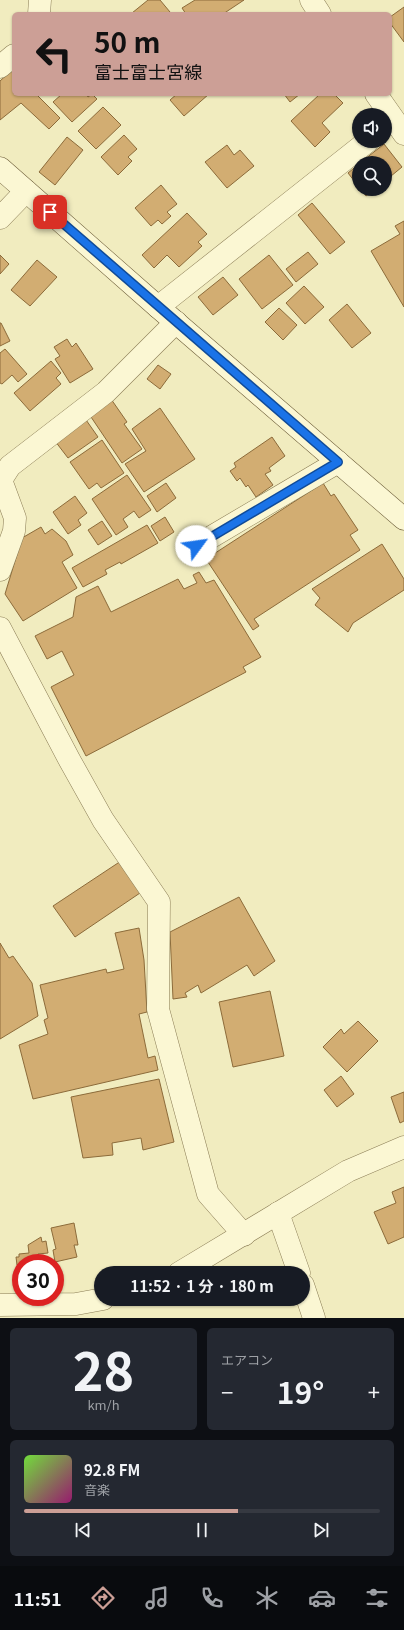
<!DOCTYPE html>
<html lang="ja">
<meta charset="utf-8">
<style>
body{margin:0;font-family:Georgia,"Noto Sans JP",serif;background:#242831;color:#f1f3f6;height:100vh;display:flex;flex-direction:column;font-size:15px;white-space:nowrap}
*{box-sizing:border-box;margin:0}
p{font-size:13px;color:#9ea1a6}
.icon{flex:none;width:22px;height:22px;fill:none;stroke:currentColor;stroke-width:2;stroke-linecap:round;stroke-linejoin:round}
.map{position:relative;height:1318px;overflow:hidden}
.side{display:flex;flex-direction:column;gap:10px;padding:10px;background:#0d0f14;flex:1}
.side>*{flex:none}
.banner{position:absolute;left:12px;top:12px;width:380px;height:84px;border-radius:6px;box-shadow:0 1px 3px #0004;background:#cc9f96;color:#111;overflow:hidden}
.buttons{position:absolute;left:352px;top:108px;display:grid;gap:8px}
.buttons a{display:grid;place-items:center;width:40px;height:40px;border-radius:50%;background:#171b24;box-shadow:0 1px 3px #0004;font-size:20px}
.speed{position:absolute;left:12px;top:1254px;display:flex;gap:8px;font-size:20px;font-weight:700;text-align:center}
.speed>*{display:grid;place-content:center;width:52px;height:52px;border-radius:50%;background:#171b24;box-shadow:0 1px 3px #0004;line-height:1}
.speed .limit{border:6px solid #d22;background:#fff;color:#111}
.pin{position:absolute;display:grid;place-items:center;width:34px;height:34px;color:#fff;margin:-17px;border-radius:8px;box-shadow:0 2px 6px #0006}
.me{position:absolute;width:44px;margin:-22px;rotate:59deg;stroke-linejoin:round;filter:drop-shadow(0 0 3px #0008)}
.turn{display:flex;align-items:center;gap:14px;height:84px;padding:0 16px;font-size:18px}
.turn .icon{width:52px;height:52px;stroke-width:2.5}
.turn b{display:block;font-size:28px;line-height:34px}
.big{font-size:30px;font-weight:700;line-height:1.1}
.side .widget{flex:1;display:flex;flex-direction:column;justify-content:center;gap:6px;min-width:0;padding:0 14px;border-radius:6px;background:#242831}
.side .dial{align-items:center;gap:0}
.dial b{font-size:52px;line-height:1}
.song{display:flex;align-items:center;gap:12px}
.cover{width:48px;height:48px;border-radius:6px;background:linear-gradient(135deg,hsl(100 70% 55%),hsl(320 70% 35%))}
.played{height:4px;border-radius:2px;background:linear-gradient(90deg,#cc9f96 60%,#363941 60%)}
.keys{display:flex;justify-content:space-around;direction:ltr}
.heat{display:flex;justify-content:space-between;align-items:center;font-size:22px;direction:ltr}
.side .tiles{flex:1;display:grid;gap:10px;grid-template-columns:1fr 1fr}
.widget:last-child{grid-column:span 2}
.trip{position:absolute;left:94px;top:1266px;width:216px;height:40px;border-radius:20px;background:#171b24;box-shadow:0 1px 3px #0004;font-weight:700;line-height:40px;text-align:center}
.menu{display:flex;height:64px;justify-content:space-around;align-items:center;background:#090b0e;color:#9ea1a6}
.menu .icon{width:28px;height:28px}
.menu .active{color:#cc9f96}
.menu b{font-size:18px;color:#f1f3f6}
.map>svg:first-child{display:block}
.building{fill:#d2ad72;stroke:#8c6b3a}
.lines{fill:none;stroke-linecap:round;stroke-linejoin:round}
.minor-casing{stroke:#8b7d56;stroke-width:23}
.secondary-casing{stroke:#6d5d39;stroke-width:23}
.minor{stroke:#fbf7d3;stroke-width:22}
.secondary{stroke:#fbf7d3;stroke-width:22}
.route-casing{stroke:#114b97;stroke-width:10}
.route{stroke:#1a73e8;stroke-width:7}
</style>
<div class="map">
<svg width="404" height="1318" viewBox="0 0 404 1318">
<rect width="100%" height="100%" fill="#f1ecbf"/>
<g class="building">
<path d="M148,0H160L170,12L168,14H133L132,13Z"/>
<path d="M195,0H244L223,14H186L182,8Z"/>
<path d="M404,7V42L390,23V17Z"/>
<path d="M12,70L14,72V94H36L60,118L49,129L21,103L0,120V81Z"/>
<path d="M62,94H86L88,97L92,94L97,99L72,122L53,102Z"/>
<path d="M177,94H209L184,116L170,100Z"/>
<path d="M284,94H300L290,102Z"/>
<path d="M320,94H334L343,103L322,123L330,132L315,147L291,121Z"/>
<path d="M103,107L121,125L96,149L78,131Z"/>
<path d="M124,135L137,149L128,157L132,161L118,175L101,157Z"/>
<path d="M67,137L83,150L55,185L39,172Z"/>
<path d="M384,144L402,167L385,181V163H360Z"/>
<path d="M227,145L234,155L240,150L254,166L227,188L205,162Z"/>
<path d="M359,164V187L348,173Z"/>
<path d="M161,185L177,204L167,212L171,216L162,224L158,220L151,226L135,208Z"/>
<path d="M361,189H375L366,196Z"/>
<path d="M312,203L345,242L330,254L298,215Z"/>
<path d="M187,213L207,234L198,242L202,246L179,267L167,255L154,268L142,255Z"/>
<path d="M404,221V307L371,251L400,234L395,226Z"/>
<path d="M308,252L318,264L296,282L286,269Z"/>
<path d="M0,255L9,264L0,274Z"/>
<path d="M269,255L293,285L262,309L239,279Z"/>
<path d="M37,260L57,277L30,306L11,290Z"/>
<path d="M223,277L238,295L213,315L198,297Z"/>
<path d="M304,286L324,307L305,324L286,303Z"/>
<path d="M347,304L371,333L352,348L329,320Z"/>
<path d="M279,308L297,325L283,340L265,322Z"/>
<path d="M0,323H1L10,341L0,346Z"/>
<path d="M67,339L72,347L76,343L93,369L70,383L55,359L60,356L54,347Z"/>
<path d="M5,349L27,374L18,382L12,375L2,384L0,383V353Z"/>
<path d="M51,361L61,373L56,378L61,384L30,411L14,393Z"/>
<path d="M158,365L171,374L160,389L147,379Z"/>
<path d="M111,399L127,422L124,424L142,449L122,463L89,414Z"/>
<path d="M160,408L195,459L144,492L125,464L146,451L132,429Z"/>
<path d="M84,417L98,437L68,458L55,441Z"/>
<path d="M272,437L285,456L269,468L271,471L265,474L273,485L256,497L248,485L246,487L240,478L237,481L230,471L236,467L234,463Z"/>
<path d="M102,440L124,473L101,488L97,483L89,489L70,462Z"/>
<path d="M127,475L151,510L139,518L134,511L123,519L128,527L116,535L92,499Z"/>
<path d="M166,483L176,498L157,512L147,496Z"/>
<path d="M323,483L331,496L334,494L358,530L350,535L360,550L254,619L259,626L253,630L206,559Z"/>
<path d="M75,496L87,513L78,520L81,525L68,534L53,512Z"/>
<path d="M165,517L174,532L160,541L151,526Z"/>
<path d="M102,521L112,536L98,545L88,530Z"/>
<path d="M147,525L158,543L121,564L120,562L105,570L107,574L83,587L72,568Z"/>
<path d="M41,527L45,534L52,529L66,541L73,555L62,562L77,588L23,621L5,594L22,538Z"/>
<path d="M382,544L404,579V590L353,623L348,632L315,605L320,598L312,589Z"/>
<path d="M199,572L206,583L214,580L261,657L243,667L246,672L86,756L51,687L74,675L62,651L47,659L35,636L73,617L76,597L98,586L111,612L178,579L184,589L197,583L193,575Z"/>
<path d="M121,861L140,893L75,937L53,906Z"/>
<path d="M239,897L275,961L254,976L247,965L201,993L198,985L185,993L187,997L173,999L170,932Z"/>
<path d="M139,928L144,960L147,1012L139,1014L148,1058L155,1056L158,1070L33,1099L19,1045L48,1034L44,1020L48,1018L40,985L106,969L107,973L124,969L115,933Z"/>
<path d="M0,943L9,958L13,956L32,983L38,1016L0,1039Z"/>
<path d="M270,991L284,1056L233,1067L219,1002Z"/>
<path d="M358,1021L378,1041L347,1072L323,1047L341,1029L344,1034Z"/>
<path d="M341,1076L354,1094L337,1107L324,1090Z"/>
<path d="M159,1079L174,1142L143,1150L141,1138L112,1143L113,1155L83,1158L71,1097Z"/>
<path d="M404,1092V1121L400,1123L391,1097Z"/>
<path d="M404,1187V1237L388,1244L374,1212L396,1203L392,1192Z"/>
<path d="M74,1223L78,1245H74L77,1257L55,1262L53,1250L56,1249L51,1228Z"/>
<path d="M41,1237L42,1242L46,1241L48,1253L38,1254L39,1263H21V1265H17L16,1257H19V1254L29,1253L28,1245Z"/>
</g>
<g class="lines">
<defs>
<g id="minor">
<path d="M311,0L320,14"/>
<path d="M39,14L40,0"/>
<path d="M0,67L14,55"/>
<path d="M376,94L404,134"/>
<path d="M0,218L26,191"/>
<path d="M158,307L368,141"/>
<path d="M196,546L338,462"/>
<path d="M0,570L14,531L15,518L1,480L10,466L106,392L176,322"/>
<path d="M0,628L70,761L103,820L159,902L158,1009L208,1194L244,1235"/>
<path d="M278,1213L299,1273"/>
<path d="M179,1273L348,1171L404,1147"/>
<path d="M303,1285L314,1318"/>
<path d="M0,1305L76,1304L103,1299"/>
</g>
<path id="secondary" d="M0,168L158,307L404,519"/>
</defs>
<use href="#minor" class="minor-casing"/>
<use href="#secondary" class="secondary-casing"/>
<use href="#minor" class="minor"/>
<use href="#secondary" class="secondary"/>
</g>
<g class="lines">
<defs>
<path id="route" d="M50,212L338,462L196,546"/>
</defs>
<use href="#route" class="route-casing"/>
<use href="#route" class="route"/>
</g>
</svg>
<div class="buttons">
<a><svg class="icon" aria-label="sound" viewBox="0 0 24 24"><path d="M4 9h4l5-4v14l-5-4H4zM17 9q2 3 0 6"/></svg></a>
<a><svg class="icon" aria-label="search" viewBox="0 0 24 24"><circle cx="10" cy="10" r="6"/><path d="M15 15l6 6"/></svg></a>
</div>
<div class="speed"><div class="limit">30</div></div>
<div class="pin" style="left:50px;top:212px;background:#d93025"><svg class="icon" aria-label="arrive" viewBox="0 0 24 24"><path d="M6 21V4h12l-3 4 3 4H6"/></svg></div>
<svg class="me" style="left:196px;top:546px" viewBox="-20 -20 40 40"><circle r="19" fill="#fff"/><path d="M0-13L10 11 0 6-10 11z" fill="#1a73e8"/></svg>
<div class="trip">11:52 · 1 分 · 180 m</div>
<div class="banner">
<div class="turn"><svg class="icon" aria-label="left" viewBox="0 0 24 24"><path d="M17 20v-9H6M10 6l-5 5 5 5"/></svg><div><b>50 m</b>富士富士宮線</div></div>
</div>
</div>
<section class="side">
<div class="tiles">
<div class="widget dial"><b>28</b><p>km/h</p></div>
<div class="widget"><p>エアコン</p>
<div class="heat"><a>−</a><b class="big">19°</b><a>+</a></div>
</div>
<div class="widget">
<div class="song"><i class="cover"></i><div><b>92.8 FM</b><p>音楽</p></div></div>
<div class="played"></div>
<div class="keys"><svg class="icon" aria-label="previous" viewBox="0 0 24 24"><path d="M18 5L8 12l10 7zM5 5v14"/></svg><svg class="icon" aria-label="pause" viewBox="0 0 24 24"><path d="M8 5v14M16 5v14"/></svg><svg class="icon" aria-label="next" viewBox="0 0 24 24"><path d="M6 5l10 7-10 7zM19 5v14"/></svg></div>
</div>
</div>
</section>
<nav class="menu">
<b>11:51</b>
<svg class="icon active" aria-label="directions" viewBox="0 0 24 24"><path d="M12 3l9 9-9 9-9-9zM9 14v-3h6M13 9l2 2-2 2"/></svg>
<svg class="icon" aria-label="music" viewBox="0 0 24 24"><path d="M9 18V5l10-2v13"/><circle cx="6" cy="18" r="3"/><circle cx="16" cy="16" r="3"/></svg>
<svg class="icon" aria-label="phone" viewBox="0 0 24 24"><path d="M5 4h4l2 5-3 2q2 4 5 5l2-3 5 2v4C11 20 4 13 5 4z"/></svg>
<svg class="icon" aria-label="climate" viewBox="0 0 24 24"><path d="M12 3v18M4 7l16 10M4 17L20 7"/></svg>
<svg class="icon" aria-label="car" viewBox="0 0 24 24"><path d="M5 17H2v-5l4-1 3-4h7l3 4 3 1v5h-3M9 17h6M6 11h13"/><circle cx="7" cy="17" r="2"/><circle cx="17" cy="17" r="2"/></svg>
<svg class="icon" aria-label="filters" viewBox="0 0 24 24"><path d="M4 7h16M4 17h16"/><circle cx="9" cy="7" r="2"/><circle cx="15" cy="17" r="2"/></svg>
</nav>
